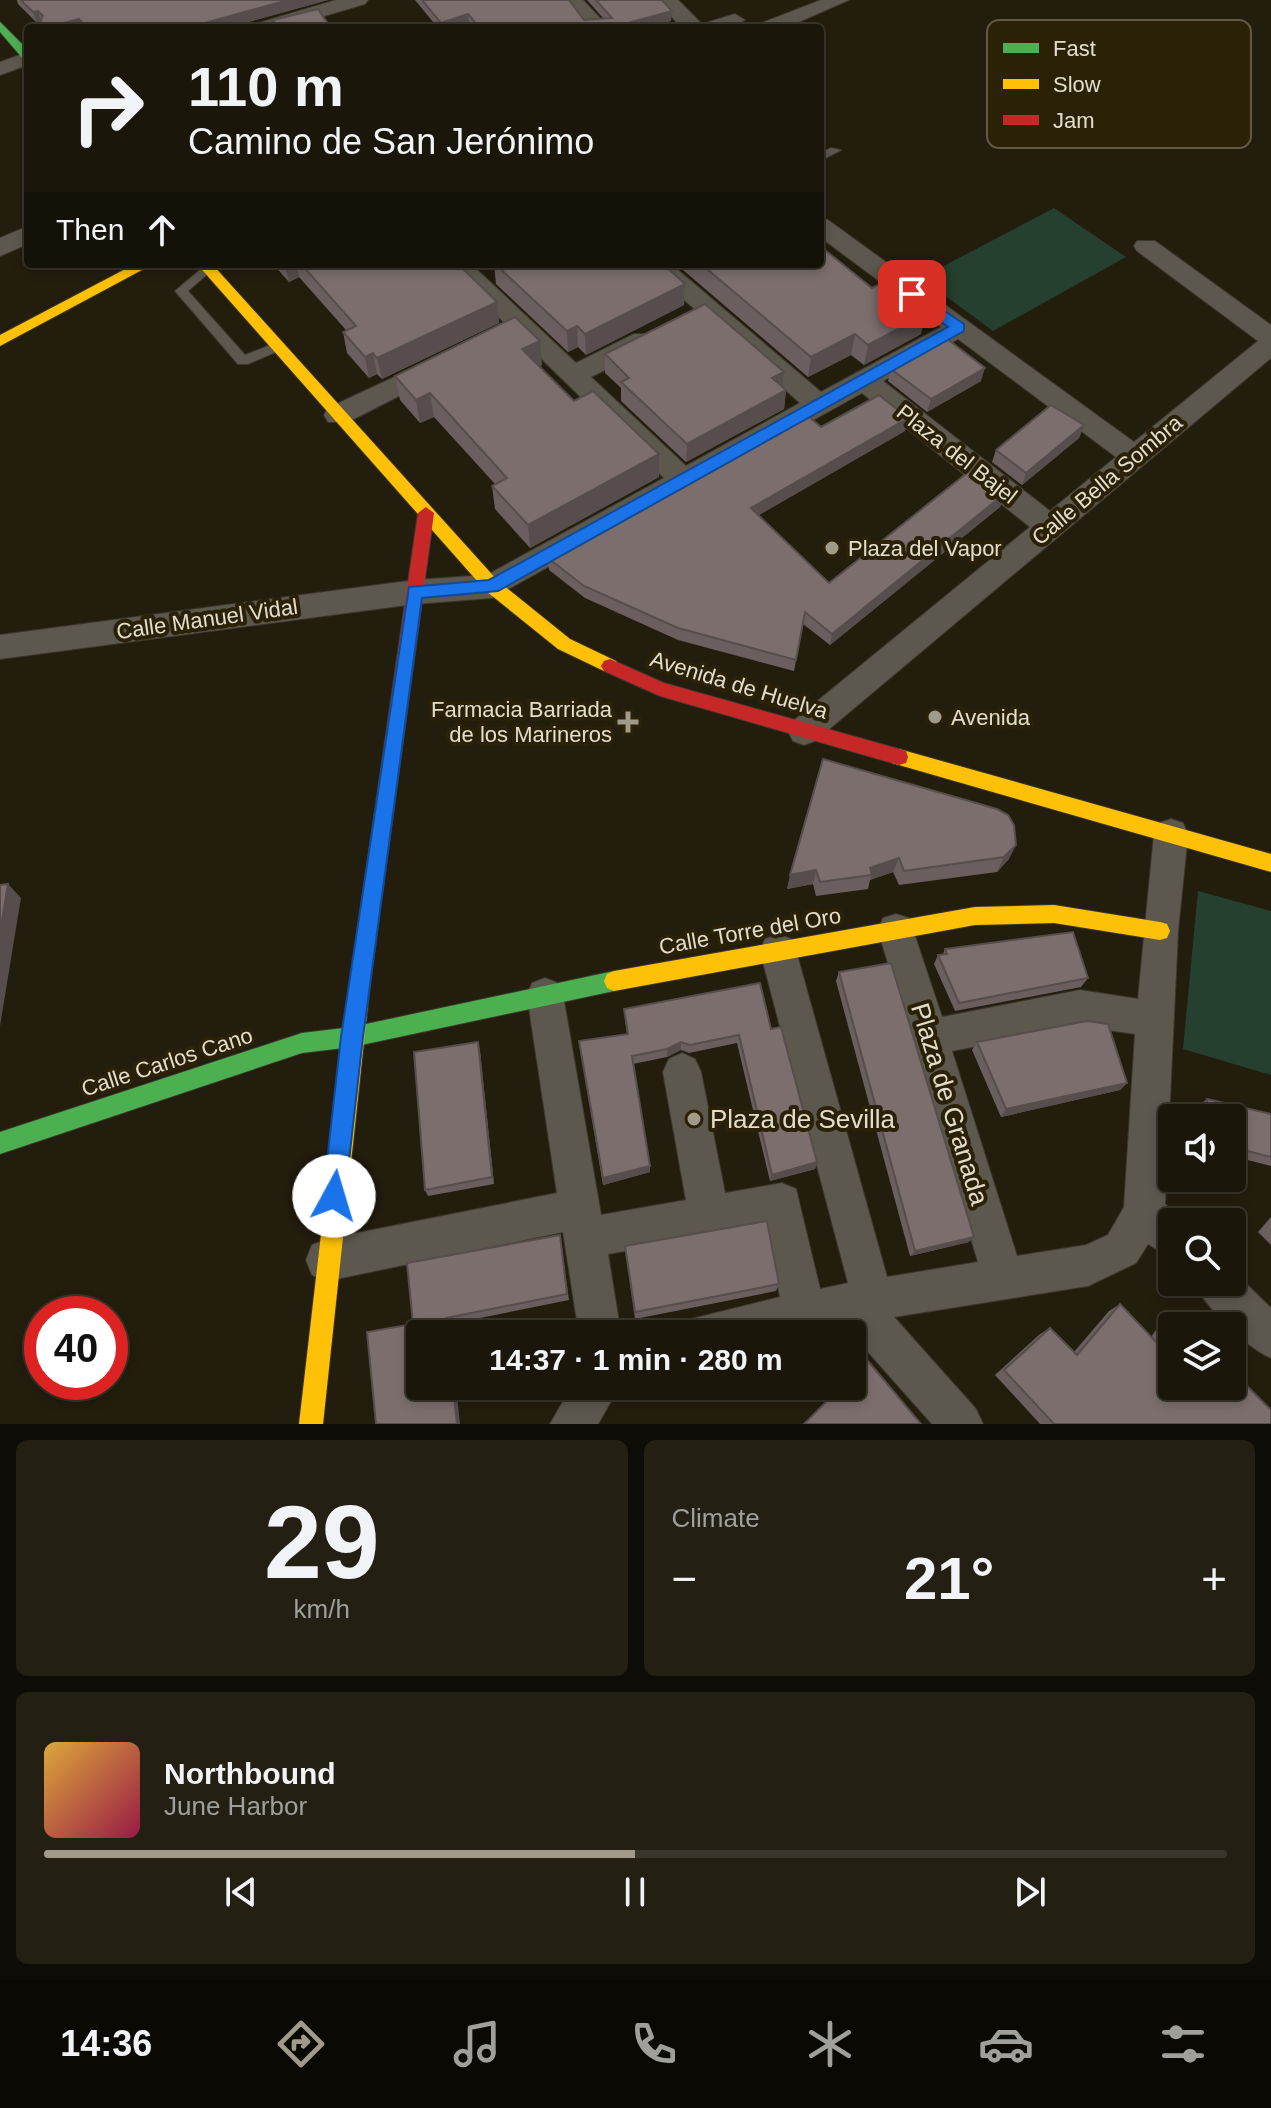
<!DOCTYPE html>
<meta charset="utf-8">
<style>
body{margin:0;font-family:Arial,sans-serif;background:#231f13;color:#f1f3f6;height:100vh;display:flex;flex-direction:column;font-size:30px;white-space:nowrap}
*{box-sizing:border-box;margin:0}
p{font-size:26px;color:#9f9f9c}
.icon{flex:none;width:44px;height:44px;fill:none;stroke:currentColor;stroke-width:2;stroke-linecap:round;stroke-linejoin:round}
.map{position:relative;height:1424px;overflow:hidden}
.sheet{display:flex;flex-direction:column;gap:16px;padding:16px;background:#0e0c06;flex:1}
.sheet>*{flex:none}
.hud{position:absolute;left:24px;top:24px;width:800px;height:244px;border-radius:8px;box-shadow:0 4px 12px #0003,0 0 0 2px #38352b;background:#1a160a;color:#f1f3f6;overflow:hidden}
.fabs{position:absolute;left:1158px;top:1104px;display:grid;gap:16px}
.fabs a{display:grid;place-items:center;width:88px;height:88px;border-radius:8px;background:#1a160a;box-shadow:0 4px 12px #0003,0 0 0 2px #38352b;font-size:40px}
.speed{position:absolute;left:24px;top:1296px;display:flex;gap:16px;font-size:40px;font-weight:700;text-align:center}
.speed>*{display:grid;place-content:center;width:104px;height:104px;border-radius:50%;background:#1a160a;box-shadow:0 4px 12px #0003,0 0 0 2px #38352b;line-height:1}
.speed .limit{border:12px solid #d22;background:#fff;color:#111}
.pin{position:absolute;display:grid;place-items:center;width:68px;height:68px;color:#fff;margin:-34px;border-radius:16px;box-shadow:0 4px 12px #0006}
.me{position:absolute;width:88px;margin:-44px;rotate:6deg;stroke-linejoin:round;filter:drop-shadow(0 0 6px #0008)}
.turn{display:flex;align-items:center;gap:28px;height:168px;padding:0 32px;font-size:36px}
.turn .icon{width:104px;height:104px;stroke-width:2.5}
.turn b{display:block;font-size:56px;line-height:68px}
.then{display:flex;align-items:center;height:76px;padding:0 32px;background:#0003;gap:16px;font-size:30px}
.big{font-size:60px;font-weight:700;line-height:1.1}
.sheet .tile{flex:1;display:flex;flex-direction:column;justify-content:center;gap:12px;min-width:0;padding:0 28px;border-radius:12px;background:#231f13}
.sheet .dial{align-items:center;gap:0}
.dial b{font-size:104px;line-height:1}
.song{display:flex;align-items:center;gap:24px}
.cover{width:96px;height:96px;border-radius:12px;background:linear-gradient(135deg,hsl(40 70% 55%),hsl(340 70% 35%))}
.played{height:8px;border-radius:4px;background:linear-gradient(90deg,#a09a8b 50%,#38352b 50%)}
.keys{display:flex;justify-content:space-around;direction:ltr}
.heat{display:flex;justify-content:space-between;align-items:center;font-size:44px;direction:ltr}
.sheet .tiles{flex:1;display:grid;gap:16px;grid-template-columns:1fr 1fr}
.tile:last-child{grid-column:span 2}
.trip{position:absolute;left:406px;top:1320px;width:460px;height:80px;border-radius:8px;background:#1a160a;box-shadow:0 4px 12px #0003,0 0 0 2px #38352b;font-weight:700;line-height:80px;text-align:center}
.tabs{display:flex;height:128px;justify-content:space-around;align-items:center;background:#0a0904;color:#9f9f9c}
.tabs .icon{width:56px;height:56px}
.tabs .selected{color:#a09a8b}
.tabs b{font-size:36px;color:#f1f3f6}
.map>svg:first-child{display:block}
.green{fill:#25402f}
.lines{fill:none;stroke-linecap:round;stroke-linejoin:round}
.lane-casing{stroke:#3c372d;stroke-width:2}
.street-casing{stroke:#3c372d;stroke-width:2}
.fast-casing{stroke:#3c372d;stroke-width:2}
.slow-casing{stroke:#3c372d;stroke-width:2}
.jam-casing{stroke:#3c372d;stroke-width:2}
.lane{fill:#5d584e;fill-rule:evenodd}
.street{fill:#5d584e;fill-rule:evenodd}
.fast{fill:#4caf50;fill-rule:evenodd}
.slow{fill:#ffc107;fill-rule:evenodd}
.jam{fill:#c62828;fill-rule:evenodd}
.wall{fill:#6a5f5e}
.shaded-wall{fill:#564d4c}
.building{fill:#7b6e6d;stroke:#564d4c;stroke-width:2}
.route{fill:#1a73e8;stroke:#114b97;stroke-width:2}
.poi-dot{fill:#a09a8b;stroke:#2b2106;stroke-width:3}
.labels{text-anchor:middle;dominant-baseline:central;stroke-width:8;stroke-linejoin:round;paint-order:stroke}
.street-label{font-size:22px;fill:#e3ddce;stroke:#2b2106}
.poi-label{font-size:22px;fill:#e3ddce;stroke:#2b2106;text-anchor:start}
.near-street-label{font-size:26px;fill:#e3ddce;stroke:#2b2106}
.near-poi-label{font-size:26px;fill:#e3ddce;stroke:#2b2106;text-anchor:start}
.key{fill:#2b2106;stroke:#625942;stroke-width:2}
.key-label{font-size:22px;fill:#e3ddce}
</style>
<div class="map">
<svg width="1271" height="1424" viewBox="0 0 1271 1424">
<rect width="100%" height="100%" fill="#231d0e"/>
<g class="green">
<path d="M1054,208L1126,257L993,331L921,278Z"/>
<path d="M1198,891L1271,911V1075L1183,1049Z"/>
</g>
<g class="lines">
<defs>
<g id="lane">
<path d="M41,24L45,28H33Z"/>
<path d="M831,148L841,150L820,161V153Z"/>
<path d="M207,264L211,265V271L188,291L245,355L278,342L283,343V349L248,364H238L175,291Z"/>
</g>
<g id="street">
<path d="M336,0H368L365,4L284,28H252L255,24Z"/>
<path d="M562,0H583L609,28H587Z"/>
<path d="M656,0H678L702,24L735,14L745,20L731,28H682Z"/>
<path d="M821,0H849L785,28H756L759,24Z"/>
<path d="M28,52V65L0,75V62Z"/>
<path d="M820,218L828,220L1134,442L1258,341L1137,251L1134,246L1137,241H1155L1271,325V358L815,741L804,745L793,741L788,731L793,721L1030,527L862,393L492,598L415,604L0,659V635L415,580L487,575L664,478L444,264H471L576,363L634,334H652L656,340L652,346L591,377L686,466L800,403L644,264H671L821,392L941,327L820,237ZM958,339L1116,457L1050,511L883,381Z"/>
<path d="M28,226V244L0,256V238Z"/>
<path d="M435,358L444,361L448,367L444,373L348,422H328L324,415L328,408Z"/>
<path d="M1171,819L1183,823L1188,834L1178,931L1165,1204L1184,1222H1172V1259L1148,1244L1136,1263L1088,1286L894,1317L976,1409L983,1424H932L845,1326L805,1334H685L691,1319L780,1297L766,1226L608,1254L621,1334H579L563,1232L327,1281L312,1275L306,1260L312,1245L327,1239L557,1193L527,995L532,983L545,978L558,983L563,995L601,1215L686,1200L663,1072L669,1059L682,1053L695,1059L701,1072L725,1193L782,1183L796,1189L820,1289L848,1283L760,951L765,939L778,934L791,939L796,951L887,1277L978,1262L878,930L883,918L896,914L909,918L942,1017L1080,990L1138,999L1154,834L1159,823ZM1080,1026L1135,1034L1124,1207L1108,1235L1086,1245L1017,1256L952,1051Z"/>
<path d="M1232,1270L1271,1308V1358C1247,1348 1204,1306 1194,1282H1232Z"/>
<path d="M572,1386H620L598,1424H550Z"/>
</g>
<g id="fast">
<path d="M0,22L28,50V61L24,60L0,32Z"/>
<path d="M614,971L621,974L624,981L621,988L614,991L352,1047L302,1053L0,1154V1132L302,1033L352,1027Z"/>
</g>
<g id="slow">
<path d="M135,264H153L0,346V335Z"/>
<path d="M197,264H212L498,581L570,639L616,661L619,666L616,671H604L558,649L486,591Z"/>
<path d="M899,749L1271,854V872L892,763L890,757L892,751Z"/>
<path d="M1054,905L1160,922L1167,924L1170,931L1167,938L1160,940L1054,923L975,925L614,991L607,988L604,981L607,974L614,971L975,907Z"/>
<path d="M361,966L368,969L371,976L323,1424H299L351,976L354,969Z"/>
</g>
<g id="jam">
<path d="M426,507L434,513L371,976L368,983L361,986L354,983L351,976L418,513Z"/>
<path d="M610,659L664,683L899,749L906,751L908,757L906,763L899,765L660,696L604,671L601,666L604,661Z"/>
</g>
</defs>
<use href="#lane" class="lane-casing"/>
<use href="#street" class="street-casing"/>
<use href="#fast" class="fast-casing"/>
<use href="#slow" class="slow-casing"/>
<use href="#jam" class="jam-casing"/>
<use href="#lane" class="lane"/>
<use href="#street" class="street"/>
<use href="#fast" class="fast"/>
<use href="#slow" class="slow"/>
<use href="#jam" class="jam"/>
</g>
<g class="wall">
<path d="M17,0H328L227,28H43L41,21L37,23L18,4Z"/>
<path d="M415,0H569L584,20L603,18L587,0H662L671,21L647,28H472L469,24L458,28H438Z"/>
<path d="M273,264H458L497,302L499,323L382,379L377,374L369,378L347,353L343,332L346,330L299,277L289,282Z"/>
<path d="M494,264H663L685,284L684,305L586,355L578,347L568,352L496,284Z"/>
<path d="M676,264H820L921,334L864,365L851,355L808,377Z"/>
<path d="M605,354L784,372L782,387L786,390L784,409L686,462L621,401V388L605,373Z"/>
<path d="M542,365L539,366L574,401L659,454V477L530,548L495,509L492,486L495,484L434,417L420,423L400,400L395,376Z"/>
<path d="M891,369L981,381L927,412L888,381Z"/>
<path d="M908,418L905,431L759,515L829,583L1004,494L1000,507L830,645L803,624L794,671L678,640L585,598L549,570L548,558L821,427Z"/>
<path d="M1084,425L1079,438L1022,485L992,462L996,450Z"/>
<path d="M823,759L1009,859L997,872L899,885L893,872L870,880L868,889L816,896L813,884L787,889Z"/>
<path d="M945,949L1088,978L1081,987L955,1011L934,964L938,955L943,954Z"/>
<path d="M839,972L969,1242L910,1256L836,981Z"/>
<path d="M624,1009L771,1029L817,1162L815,1169L770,1181L737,1043L689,1053L681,1050L667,1057L633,1064L650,1166V1172L603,1185L579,1041L627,1034Z"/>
<path d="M478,1042L480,1051L494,1184L428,1196L425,1190Z"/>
<path d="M977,1042L1127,1083L1120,1090L1001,1117L972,1050Z"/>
<path d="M1207,1099L1271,1114V1166L1232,1156V1118H1198V1106Z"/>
<path d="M1271,1217V1245L1258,1232Z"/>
<path d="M560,1235L569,1300L450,1324H413Z"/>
<path d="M625,1246L779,1284L776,1291L635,1319Z"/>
<path d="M1120,1304L1151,1337L1162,1321L1175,1314L1271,1424H1040L995,1375L1040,1334L1050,1328L1074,1352L1109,1311Z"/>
</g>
<g class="shaded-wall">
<path d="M288,0H328L226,28H187Z"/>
<path d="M38,11L41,21L37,23L33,12Z"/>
<path d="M672,11L671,21L647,28H610Z"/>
<path d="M468,14L469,24L458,28H441V23Z"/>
<path d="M79,19L82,28H49Z"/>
<path d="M284,264H296L299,277L289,282Z"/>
<path d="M685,284L684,305L586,355L585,334Z"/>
<path d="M497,302L499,323L382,379L377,358Z"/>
<path d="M926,314L921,334L864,365L868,345Z"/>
<path d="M577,326L578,347L568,352L567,331Z"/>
<path d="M855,334L851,355L808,377L811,357Z"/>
<path d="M540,341L542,365L524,373L522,349Z"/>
<path d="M373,353L377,374L369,378L365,357Z"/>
<path d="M985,368L981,381L927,412L931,399Z"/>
<path d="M784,372L782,391L772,378Z"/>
<path d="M786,390L784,409L686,462L687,444Z"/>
<path d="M430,393L434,417L420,423L416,400Z"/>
<path d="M908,418L905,431L750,520L751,508Z"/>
<path d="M1084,425L1079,438L1022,485L1026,473Z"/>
<path d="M659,454V477L530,548L528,525Z"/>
<path d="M1004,494L1000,507L830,645L832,634Z"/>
<path d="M1016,845L1009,859L997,872L1004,857Z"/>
<path d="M899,858L893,872L870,880L872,875L870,868Z"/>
<path d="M816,870L813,884L787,889L790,875Z"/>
<path d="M8,884L21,898L0,1026V933Z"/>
<path d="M478,1042L480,1051L494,1184L492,1177Z"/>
<path d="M681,1042V1050L667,1057V1049Z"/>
<path d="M1127,1083L1120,1090L1001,1117L1006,1109Z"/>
<path d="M817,1162L815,1169L770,1181L772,1175Z"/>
<path d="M650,1166V1172L603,1185V1178Z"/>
<path d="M974,1237L969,1242L910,1256L915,1251Z"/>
<path d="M446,1318L450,1324L451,1334H447Z"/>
<path d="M453,1386H456L460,1424H457Z"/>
</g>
<g class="building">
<path d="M21,0H288L187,28H87L79,19L46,28L40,21L43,16L38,11L33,12Z"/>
<path d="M422,0H569L584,20L612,18L596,0H662L672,11L610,28H480L468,14L441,23Z"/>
<path d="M318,9L331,28H279L273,20Z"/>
<path d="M820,246L872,288L888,280L926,314L868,345L855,334L811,357L701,264H820Z"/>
<path d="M301,264H458L497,302L377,358L373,353L365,357L343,332L356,326Z"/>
<path d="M495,264H663L685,284L585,334L577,326L567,331Z"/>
<path d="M705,304L784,372L772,378L786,390L687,444L621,382L629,378L605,354Z"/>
<path d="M515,317L540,341L522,349L574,401L593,391L659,454L528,525L492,486L507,478L430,393L416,400L395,376Z"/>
<path d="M946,338L985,368L931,399L891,369Z"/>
<path d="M879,395L908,418L751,508L829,583L972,469L1004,494L832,634L805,612L796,660L678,628L584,586L548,558L807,415L821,427Z"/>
<path d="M1051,405L1084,425L1026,473L996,450Z"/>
<path d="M823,759L997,809L1008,815L1014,825L1016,845L1004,857L904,871L899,858L870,868L872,875L820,882L816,870L790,875Z"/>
<path d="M8,884L0,933V885Z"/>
<path d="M1073,932L1088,978L959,1003L938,955L947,954L945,949Z"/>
<path d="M891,963L974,1237L915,1251L839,972Z"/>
<path d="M760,983L771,1029L781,1027L817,1162L772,1175L739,1035L690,1045L681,1042L667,1049L632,1056L650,1166L603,1178L579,1041L628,1034L624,1009Z"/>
<path d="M1087,1021L1108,1024L1127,1083L1006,1109L977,1042Z"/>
<path d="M478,1042L492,1177L425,1190L414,1052Z"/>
<path d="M1207,1099L1271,1114V1157L1232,1147V1118H1207Z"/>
<path d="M767,1221L779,1284L635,1312L625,1246Z"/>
<path d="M560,1235L567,1294L446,1318L447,1334H420V1386H453L457,1424H376L367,1332L413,1324L407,1263Z"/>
<path d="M1120,1304L1156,1342L1175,1314L1187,1326H1172V1386H1232V1371L1271,1410V1424H1054L1004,1370L1050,1328L1077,1355Z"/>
<path d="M868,1361L921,1424H804L842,1386H852V1376Z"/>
</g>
<path class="route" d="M912,289L964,324V331L498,591L422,598L363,1037L345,1196L342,1204L334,1207L326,1204L323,1196L341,1037L409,587L489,580L948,327L907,297L905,294Z"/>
<g class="poi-dot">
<circle cx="832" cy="548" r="8"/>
<circle cx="935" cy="717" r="8"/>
<path d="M624 710h8v8h8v8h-8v8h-8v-8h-8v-8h8z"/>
<circle cx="694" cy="1119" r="8"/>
</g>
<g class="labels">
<g class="street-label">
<text transform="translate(957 454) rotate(38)">Plaza del Bajel</text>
<text transform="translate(1107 480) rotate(-40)">Calle Bella Sombra</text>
<text transform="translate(207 619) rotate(-8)">Calle Manuel Vidal</text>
<text transform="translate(739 685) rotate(17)">Avenida de Huelva</text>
<text transform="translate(750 931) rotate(-10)">Calle Torre del Oro</text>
<text transform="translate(167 1062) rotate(-18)">Calle Carlos Cano</text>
</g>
<g class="poi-label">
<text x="848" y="548">Plaza del Vapor</text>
<text x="612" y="709" text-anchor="end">Farmacia Barriada<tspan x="612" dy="25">de los Marineros</tspan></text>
<text x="951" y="717">Avenida</text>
</g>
<g class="near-street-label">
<text transform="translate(950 1104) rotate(73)">Plaza de Granada</text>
</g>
<g class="near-poi-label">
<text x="710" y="1119">Plaza de Sevilla</text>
</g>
</g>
<rect x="987" y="20" width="264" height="128" rx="12" class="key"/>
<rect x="1003" y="43" width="36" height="10" fill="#4caf50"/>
<rect x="1003" y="79" width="36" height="10" fill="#ffc107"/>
<rect x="1003" y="115" width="36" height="10" fill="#c62828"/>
<g class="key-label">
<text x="1053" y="56">Fast</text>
<text x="1053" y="92">Slow</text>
<text x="1053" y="128">Jam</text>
</g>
</svg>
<div class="fabs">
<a><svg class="icon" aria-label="sound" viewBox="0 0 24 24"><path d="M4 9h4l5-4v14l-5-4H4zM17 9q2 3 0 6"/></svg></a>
<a><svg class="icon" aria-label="search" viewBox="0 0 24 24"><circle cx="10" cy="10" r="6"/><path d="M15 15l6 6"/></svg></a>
<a><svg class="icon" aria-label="layers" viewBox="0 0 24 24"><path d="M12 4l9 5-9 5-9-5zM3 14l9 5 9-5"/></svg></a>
</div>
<div class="speed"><div class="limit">40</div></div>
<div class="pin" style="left:912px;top:294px;background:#d93025"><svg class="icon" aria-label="arrive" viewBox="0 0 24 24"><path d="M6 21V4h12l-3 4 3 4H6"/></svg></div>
<svg class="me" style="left:334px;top:1196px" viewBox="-20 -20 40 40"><circle r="19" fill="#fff"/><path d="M0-13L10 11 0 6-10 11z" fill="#1a73e8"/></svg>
<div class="trip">14:37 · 1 min · 280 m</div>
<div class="hud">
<div class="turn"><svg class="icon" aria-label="right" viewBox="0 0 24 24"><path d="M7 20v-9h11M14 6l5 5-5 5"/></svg><div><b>110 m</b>Camino de San Jerónimo</div></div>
<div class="then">Then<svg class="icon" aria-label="ahead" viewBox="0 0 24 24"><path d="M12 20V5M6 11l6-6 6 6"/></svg></div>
</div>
</div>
<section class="sheet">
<div class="tiles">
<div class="tile dial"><b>29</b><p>km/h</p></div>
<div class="tile"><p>Climate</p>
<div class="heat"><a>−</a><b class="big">21°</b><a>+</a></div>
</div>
<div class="tile">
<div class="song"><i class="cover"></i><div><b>Northbound</b><p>June Harbor</p></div></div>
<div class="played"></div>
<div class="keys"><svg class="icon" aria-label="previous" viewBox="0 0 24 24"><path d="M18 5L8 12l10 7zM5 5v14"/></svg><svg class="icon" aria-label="pause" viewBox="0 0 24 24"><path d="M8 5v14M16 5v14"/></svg><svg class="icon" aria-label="next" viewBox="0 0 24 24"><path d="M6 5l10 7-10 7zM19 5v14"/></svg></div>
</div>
</div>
</section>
<nav class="tabs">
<b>14:36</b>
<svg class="icon selected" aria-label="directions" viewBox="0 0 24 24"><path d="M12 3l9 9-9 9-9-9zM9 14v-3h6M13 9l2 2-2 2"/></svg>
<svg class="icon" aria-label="music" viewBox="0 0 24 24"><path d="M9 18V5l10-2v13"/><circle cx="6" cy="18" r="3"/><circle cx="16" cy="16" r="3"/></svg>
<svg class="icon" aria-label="phone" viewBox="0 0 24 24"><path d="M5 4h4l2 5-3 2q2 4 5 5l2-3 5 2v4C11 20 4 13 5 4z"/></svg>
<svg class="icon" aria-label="climate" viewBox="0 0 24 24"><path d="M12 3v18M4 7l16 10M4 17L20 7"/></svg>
<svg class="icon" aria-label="car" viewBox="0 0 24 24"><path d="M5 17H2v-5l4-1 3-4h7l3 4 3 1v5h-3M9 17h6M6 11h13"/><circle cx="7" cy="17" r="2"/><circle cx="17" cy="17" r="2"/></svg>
<svg class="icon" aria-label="filters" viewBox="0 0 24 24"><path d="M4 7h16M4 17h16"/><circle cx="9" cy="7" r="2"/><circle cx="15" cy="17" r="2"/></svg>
</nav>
